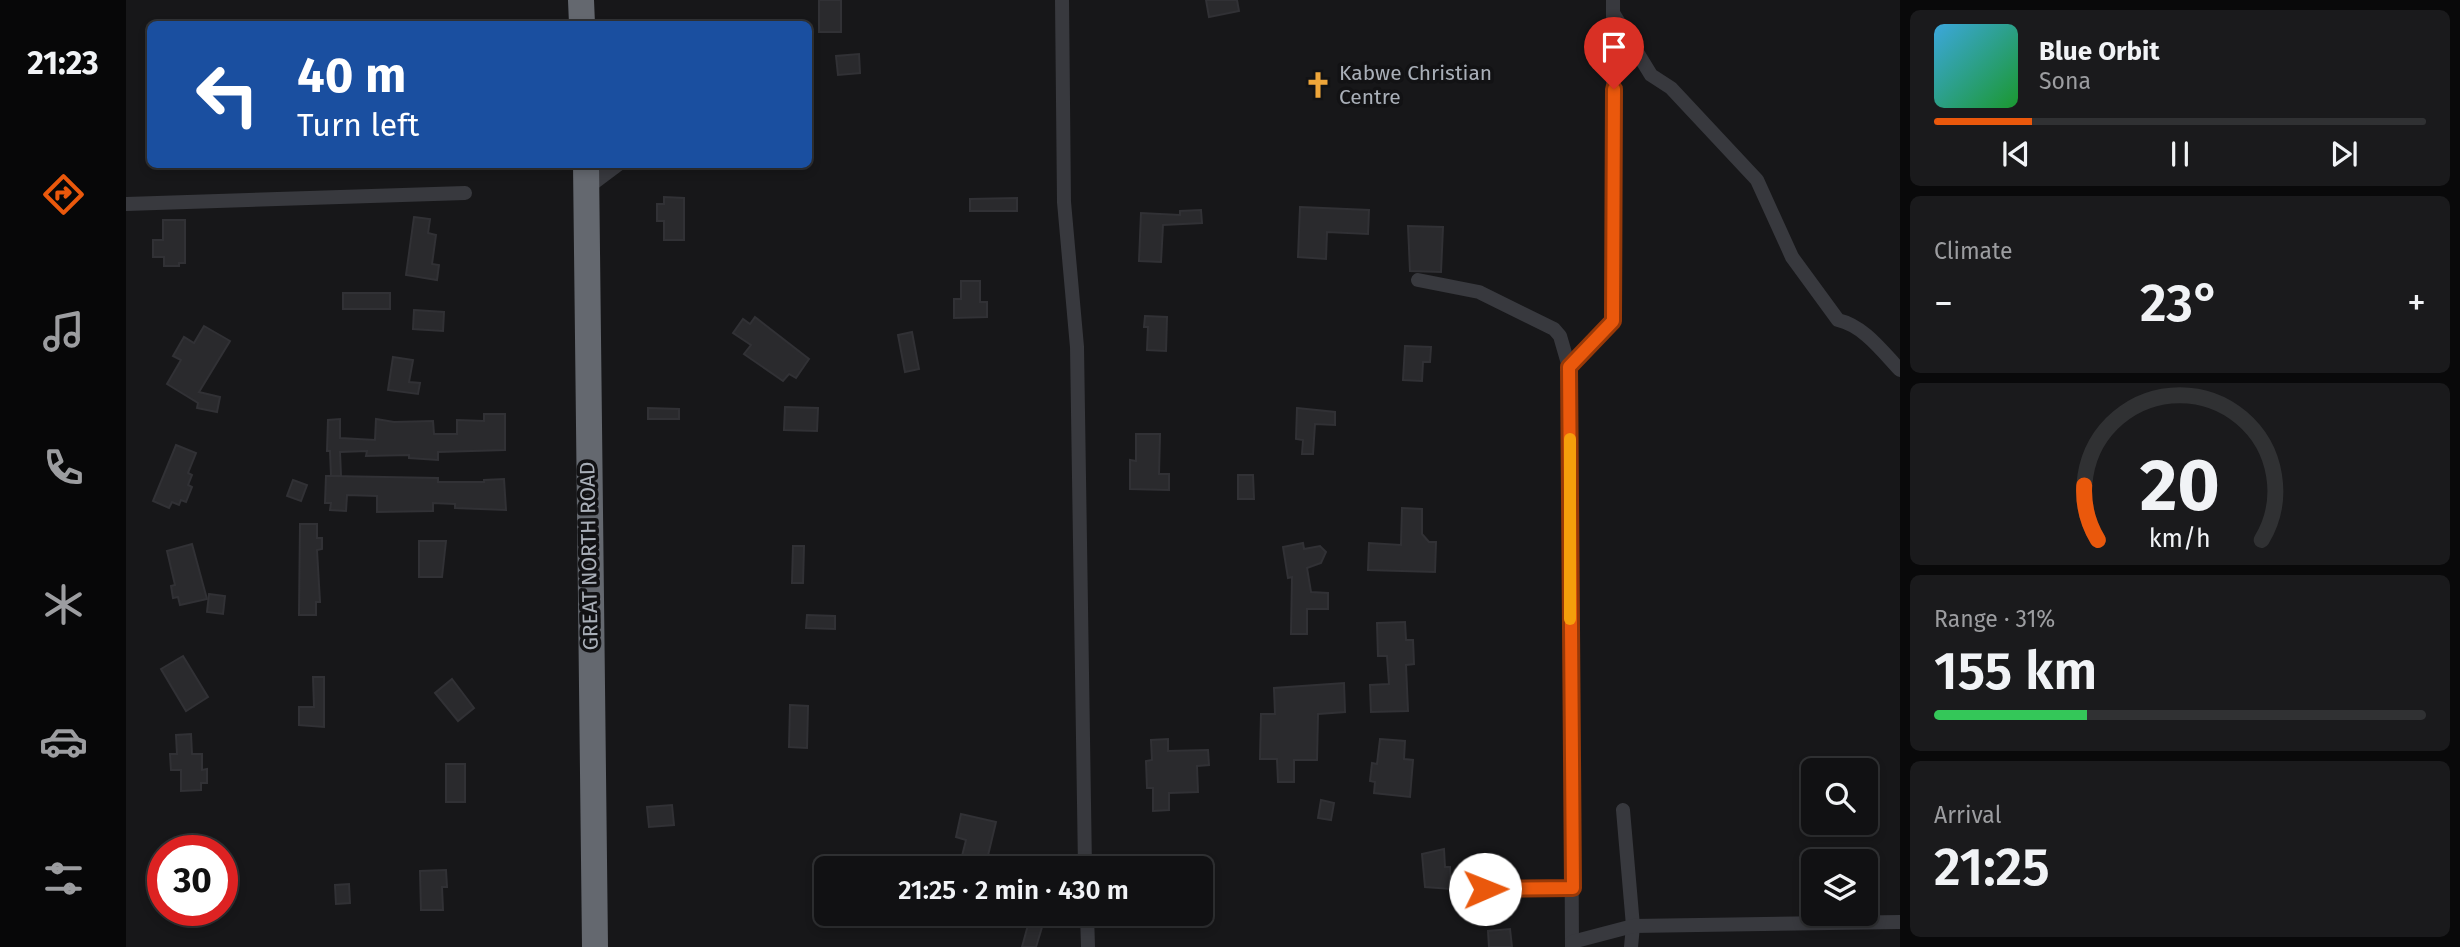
<!DOCTYPE html>
<meta charset="utf-8">
<style>
body{margin:0;font-family:"Fira Sans",sans-serif;background:#1a1a1c;color:#f1f3f6;height:100vh;display:flex;flex-direction:column;font-size:26px;white-space:nowrap}
*{box-sizing:border-box;margin:0}
p{font-size:23px;color:#9c9da0}
.icon{flex:none;width:38px;height:38px;fill:none;stroke:currentColor;stroke-width:2;stroke-linecap:round;stroke-linejoin:round}
.map{position:relative;flex:1;overflow:hidden}
.sheet{display:flex;flex-direction:column;gap:10px;padding:10px;background:#09090a;width:560px}
.sheet>*{flex:none}
.banner{position:absolute;left:21px;top:21px;width:665px;height:147px;border-radius:10px;box-shadow:0 4px 10px #0003,0 0 0 2px #303133;background:#1a4fa0;color:#fff;overflow:hidden}
.controls{position:absolute;left:1675px;top:758px;display:grid;gap:14px}
.controls a{display:grid;place-items:center;width:77px;height:77px;border-radius:10px;background:#111113;box-shadow:0 4px 10px #0003,0 0 0 2px #303133;font-size:35px}
.speed{position:absolute;left:21px;top:835px;display:flex;gap:14px;font-size:35px;font-weight:700;text-align:center}
.speed>*{display:grid;place-content:center;width:91px;height:91px;border-radius:50%;background:#111113;box-shadow:0 4px 10px #0003,0 0 0 2px #303133;line-height:1}
.speed .limit{border:10px solid #d22;background:#fff;color:#111}
.pin{position:absolute;display:grid;place-items:center;width:60px;height:60px;color:#fff;margin:-72px -30px;border-radius:50% 50% 50% 0;rotate:-45deg;box-shadow:0 0 7px #0007}
.pin .icon{rotate:45deg}
.me{position:absolute;width:77px;margin:-38px;rotate:89deg;stroke-linejoin:round;filter:drop-shadow(0 0 5px #0008)}
.turn{display:flex;align-items:center;gap:24px;height:147px;padding:0 35px;font-size:32px}
.turn .icon{width:91px;height:91px;stroke-width:2.5}
.turn b{display:block;font-size:49px;line-height:60px}
.big{font-size:52px;font-weight:600;line-height:1.1}
.sheet .card{flex:1;display:flex;flex-direction:column;justify-content:center;gap:10px;min-width:0;padding:0 24px;border-radius:10px;background:#1a1a1c}
.sheet .dial{align-items:center;gap:0}
.dial svg{height:182px;overflow:visible;fill:none;stroke:#303133;stroke-width:7;stroke-linecap:round;text-anchor:middle}
.dial text{fill:#f1f3f6;stroke:none}
.song{display:flex;align-items:center;gap:21px}
.cover{width:84px;height:84px;border-radius:10px;background:linear-gradient(135deg,hsl(200 70% 55%),hsl(130 70% 35%))}
.played{height:7px;border-radius:4px;background:linear-gradient(90deg,#ea580c 20%,#303133 20%)}
.keys{display:flex;justify-content:space-around;direction:ltr}
.heat{display:flex;justify-content:space-between;align-items:center;font-size:38px;direction:ltr}
.charge{height:10px;border-radius:5px;background:linear-gradient(90deg,#34c759 31%,#303133 0)}
.trip{position:absolute;left:688px;top:856px;width:399px;height:70px;border-radius:10px;background:#111113;box-shadow:0 4px 10px #0003,0 0 0 2px #303133;font-weight:600;line-height:70px;text-align:center}
main{display:flex;flex:1;min-height:0}
.tab-bar{display:flex;flex-direction:column;width:126px;justify-content:space-around;align-items:center;background:#070708;color:#9c9da0}
.tab-bar .icon{width:49px;height:49px}
.tab-bar .active{color:#ea580c}
.tab-bar b{font-size:32px;color:#f1f3f6}
.map>svg:first-child{display:block}
.building{fill:#2a2a2d;stroke:#313135;stroke-width:2}
.lines{fill:none;stroke-linecap:round;stroke-linejoin:round}
.street{stroke:#38393e;stroke-width:14}
.highway{stroke:#64686f;stroke-width:26}
.route-casing{stroke:#983908;stroke-width:18}
.route{stroke:#ea580c;stroke-width:12}
.slow{stroke:#f59e0b;stroke-width:12}
.labels{text-anchor:middle;dominant-baseline:central;stroke-width:7;stroke-linejoin:round;paint-order:stroke}
.poi-label{font-size:21px;fill:#a9afb8;stroke:#121214;text-anchor:start}
.street-label{font-size:21px;fill:#a9afb8;stroke:#121214}
</style>
<main>
<nav class="tab-bar">
<b>21:23</b>
<svg class="icon active" aria-label="directions" viewBox="0 0 24 24"><path d="M12 3l9 9-9 9-9-9zM9 14v-3h6M13 9l2 2-2 2"/></svg>
<svg class="icon" aria-label="music" viewBox="0 0 24 24"><path d="M9 18V5l10-2v13"/><circle cx="6" cy="18" r="3"/><circle cx="16" cy="16" r="3"/></svg>
<svg class="icon" aria-label="phone" viewBox="0 0 24 24"><path d="M5 4h4l2 5-3 2q2 4 5 5l2-3 5 2v4C11 20 4 13 5 4z"/></svg>
<svg class="icon" aria-label="climate" viewBox="0 0 24 24"><path d="M12 3v18M4 7l16 10M4 17L20 7"/></svg>
<svg class="icon" aria-label="car" viewBox="0 0 24 24"><path d="M5 17H2v-5l4-1 3-4h7l3 4 3 1v5h-3M9 17h6M6 11h13"/><circle cx="7" cy="17" r="2"/><circle cx="17" cy="17" r="2"/></svg>
<svg class="icon" aria-label="filters" viewBox="0 0 24 24"><path d="M4 7h16M4 17h16"/><circle cx="9" cy="7" r="2"/><circle cx="15" cy="17" r="2"/></svg>
</nav>
<div class="map">
<svg width="1774" height="947" viewBox="0 0 1774 947">
<rect width="100%" height="100%" fill="#171719"/>
<g class="building">
<rect x="693" y="0" width="22" height="32"/>
<path d="M1080,0H1111L1113,11L1083,17Z"/>
<path d="M733,54L734,73L712,75L710,56Z"/>
<path d="M538,197L558,198V240H538V221H531V204H538Z"/>
<path d="M891,198V211H844V199Z"/>
<path d="M1174,207L1243,210L1242,234L1201,232L1200,259L1172,257Z"/>
<path d="M1075,210L1076,223L1037,225L1035,262L1013,261L1015,213L1054,215V211Z"/>
<path d="M288,217L304,219L302,233L310,235L306,264L313,265L311,280L280,275Z"/>
<path d="M37,220H59V263H53V266H38V257H27V240H37Z"/>
<path d="M1282,226L1317,227L1315,272L1284,271Z"/>
<path d="M835,281H854V302H861V317L828,318V299H835Z"/>
<rect x="217" y="293" width="47" height="16"/>
<path d="M288,310L318,312L317,331L287,329Z"/>
<path d="M1019,316L1041,317L1040,351L1021,350L1022,327H1018Z"/>
<path d="M629,317L683,359L670,378L663,374L657,381L618,354L625,345L607,333L617,319L624,324Z"/>
<path d="M78,326L104,341L73,392L94,397L91,412L71,408L72,403L41,384L55,360L47,356L58,337L68,343Z"/>
<path d="M786,332L793,369L779,372L772,335Z"/>
<path d="M1279,346L1305,347L1304,362H1297L1296,381L1277,380Z"/>
<path d="M267,357L287,360L283,382L294,383L292,394L262,390Z"/>
<path d="M659,407L692,408L691,431L658,430Z"/>
<path d="M522,408L553,409V419H522Z"/>
<path d="M1171,408L1209,412V425L1189,424L1187,454H1176L1177,440L1170,439Z"/>
<path d="M358,414H379V450L312,452V460L283,458V455L240,456L241,451L214,452L215,476H205L312,478V482H358V480L378,479L380,510L329,508V504L307,503V511L251,512V496L221,495L220,511L204,510L205,503H199L200,476H205L204,451H201L202,420L214,419V438L249,440L250,419L268,422L307,421L308,434H331V420L358,421Z"/>
<path d="M1010,434H1034L1033,474H1043V490L1004,489V460L1010,461Z"/>
<path d="M50,445L70,453L62,473L66,475L62,485L66,487L60,502L55,500L53,505L46,502L43,508L27,501Z"/>
<path d="M1112,475H1127L1128,499H1112Z"/>
<path d="M167,480L181,485L175,501L161,496Z"/>
<path d="M1276,508L1296,509V534L1303,542H1310L1309,572L1242,570L1243,543L1275,545Z"/>
<path d="M174,524H191V538H196V549L191,550L194,602H190V615H173Z"/>
<path d="M293,541H320L316,577H293Z"/>
<path d="M1177,543L1178,549L1194,546L1200,552L1195,563L1181,568L1185,592L1202,593V609H1181V634H1165L1166,577L1162,578L1157,547Z"/>
<path d="M66,544L81,599L54,605L52,597L47,598L45,586L49,585L41,551Z"/>
<path d="M667,546H678L677,583H666Z"/>
<path d="M83,594L99,596L97,614L81,612Z"/>
<path d="M681,615L709,616V629L680,628Z"/>
<path d="M1279,622L1280,640H1287L1288,664L1280,665L1282,711L1245,712L1244,685L1263,684L1261,656H1252L1251,623Z"/>
<path d="M57,656L82,697L60,711L35,669Z"/>
<path d="M187,677H198V727L173,725V707H188Z"/>
<path d="M326,679L348,708L332,721L309,693Z"/>
<path d="M1218,683L1219,712L1192,714L1191,760H1168V782H1152L1151,759H1134L1135,714H1149L1148,688Z"/>
<path d="M664,705L682,706L681,748L663,747Z"/>
<path d="M65,734L66,754H76V770L81,769V783H75V790L55,791V770H45L44,754H51L50,735Z"/>
<path d="M1042,739V751L1082,750L1083,765L1071,766L1072,792L1043,793V810L1027,811V788H1021L1020,761L1026,760L1025,740Z"/>
<path d="M1254,739L1279,741L1278,759L1287,760L1284,797L1248,793L1249,782L1244,781L1246,763L1251,764Z"/>
<rect x="320" y="764" width="19" height="38"/>
<path d="M1195,800L1208,803L1205,820L1192,818Z"/>
<path d="M546,805L548,825L523,827L521,807Z"/>
<path d="M835,814L870,822L859,868H833L840,840L830,837Z"/>
<path d="M1318,849L1319,867H1324L1325,889L1299,887L1296,854Z"/>
<path d="M320,870L321,887H316L317,910H295L294,871Z"/>
<path d="M223,884L224,903L210,904L209,885Z"/>
<path d="M905,914H920L910,947H896Z"/>
<path d="M1384,929L1386,947H1363L1362,931Z"/>
</g>
<g class="lines">
<g class="street">
<path d="M936,0L938,202L951,347L959,868"/>
<path d="M1487,13L1525,75L1545,88L1631,180L1666,257L1712,320C1738,326 1756,351 1774,370"/>
<path d="M461,188L493,164"/>
<path d="M0,204L339,193"/>
<path d="M1292,280L1353,292L1428,329L1434,336L1443,367L1446,947"/>
<path d="M1443,367L1487,321V0"/>
<path d="M1497,810L1507,926L1505,947"/>
<path d="M1359,889L1447,888"/>
<path d="M961,914L962,947"/>
<path d="M1446,942L1507,926L1774,922"/>
</g>
<g class="highway">
<path d="M455,0L456,24"/>
<path d="M460,164L469,947"/>
</g>
</g>
<g class="lines">
<defs>
<path id="route" d="M1359,889L1447,888L1443,367L1487,321L1488,89"/>
</defs>
<use href="#route" class="route-casing"/>
<use href="#route" class="route"/>
<path class="slow" d="M1444,439V619"/>
</g>
<defs>
<symbol id="church-bare" viewBox="-9 -9 18 18"><path d="M-1.2-6h2.4v3.5h3.3v2.4h-3.3V6h-2.4V-.1h-3.3v-2.4h3.3Z" fill="#eea63a" stroke="#121214" stroke-width="2.5" paint-order="stroke"/></symbol>
</defs>
<g fill-rule="evenodd">
<use href="#church-bare" x="1173" y="66" width="38" height="38"/>
</g>
<g class="labels">
<g class="poi-label">
<text x="1213" y="73">Kabwe Christian<tspan x="1213" dy="24">Centre</tspan></text>
</g>
<g class="street-label">
<text transform="translate(463 556) rotate(-91)">GREAT NORTH ROAD</text>
</g>
</g>
</svg>
<div class="controls">
<a><svg class="icon" aria-label="search" viewBox="0 0 24 24"><circle cx="10" cy="10" r="6"/><path d="M15 15l6 6"/></svg></a>
<a><svg class="icon" aria-label="layers" viewBox="0 0 24 24"><path d="M12 4l9 5-9 5-9-5zM3 14l9 5 9-5"/></svg></a>
</div>
<div class="speed"><div class="limit">30</div></div>
<div class="pin" style="left:1488px;top:89px;background:#d93025"><svg class="icon" aria-label="arrive" viewBox="0 0 24 24"><path d="M6 21V4h12l-3 4 3 4H6"/></svg></div>
<svg class="me" style="left:1359px;top:889px" viewBox="-20 -20 40 40"><circle r="19" fill="#fff"/><path d="M0-13L10 11 0 6-10 11z" fill="#ea580c"/></svg>
<div class="trip">21:25 · 2 min · 430 m</div>
<div class="banner">
<div class="turn"><svg class="icon" aria-label="left" viewBox="0 0 24 24"><path d="M17 20v-9H6M10 6l-5 5 5 5"/></svg><div><b>40 m</b>Turn left</div></div>
</div>
</div>
<section class="sheet">
<div class="card">
<div class="song"><i class="cover"></i><div><b>Blue Orbit</b><p>Sona</p></div></div>
<div class="played"></div>
<div class="keys"><svg class="icon" aria-label="previous" viewBox="0 0 24 24"><path d="M18 5L8 12l10 7zM5 5v14"/></svg><svg class="icon" aria-label="pause" viewBox="0 0 24 24"><path d="M8 5v14M16 5v14"/></svg><svg class="icon" aria-label="next" viewBox="0 0 24 24"><path d="M6 5l10 7-10 7zM19 5v14"/></svg></div>
</div>
<div class="card"><p>Climate</p>
<div class="heat"><a>−</a><b class="big">23°</b><a>+</a></div>
</div>
<div class="card dial"><svg viewBox="0 0 100 80">
<path d="M14 69A42 42 0 1 1 86 69"/>
<path d="M14 69A42 42 0 0 1 8 45" stroke="#ea580c"/>
<text x="50" y="56" font-size="32" font-weight="700">20</text>
<text x="50" y="72" font-size="11">km/h</text>
</svg></div>
<div class="card"><p>Range · 31%</p><b class="big">155 km</b><div class="charge"></div></div>
<div class="card"><p>Arrival</p><b class="big">21:25</b></div>
</section>
</main>
